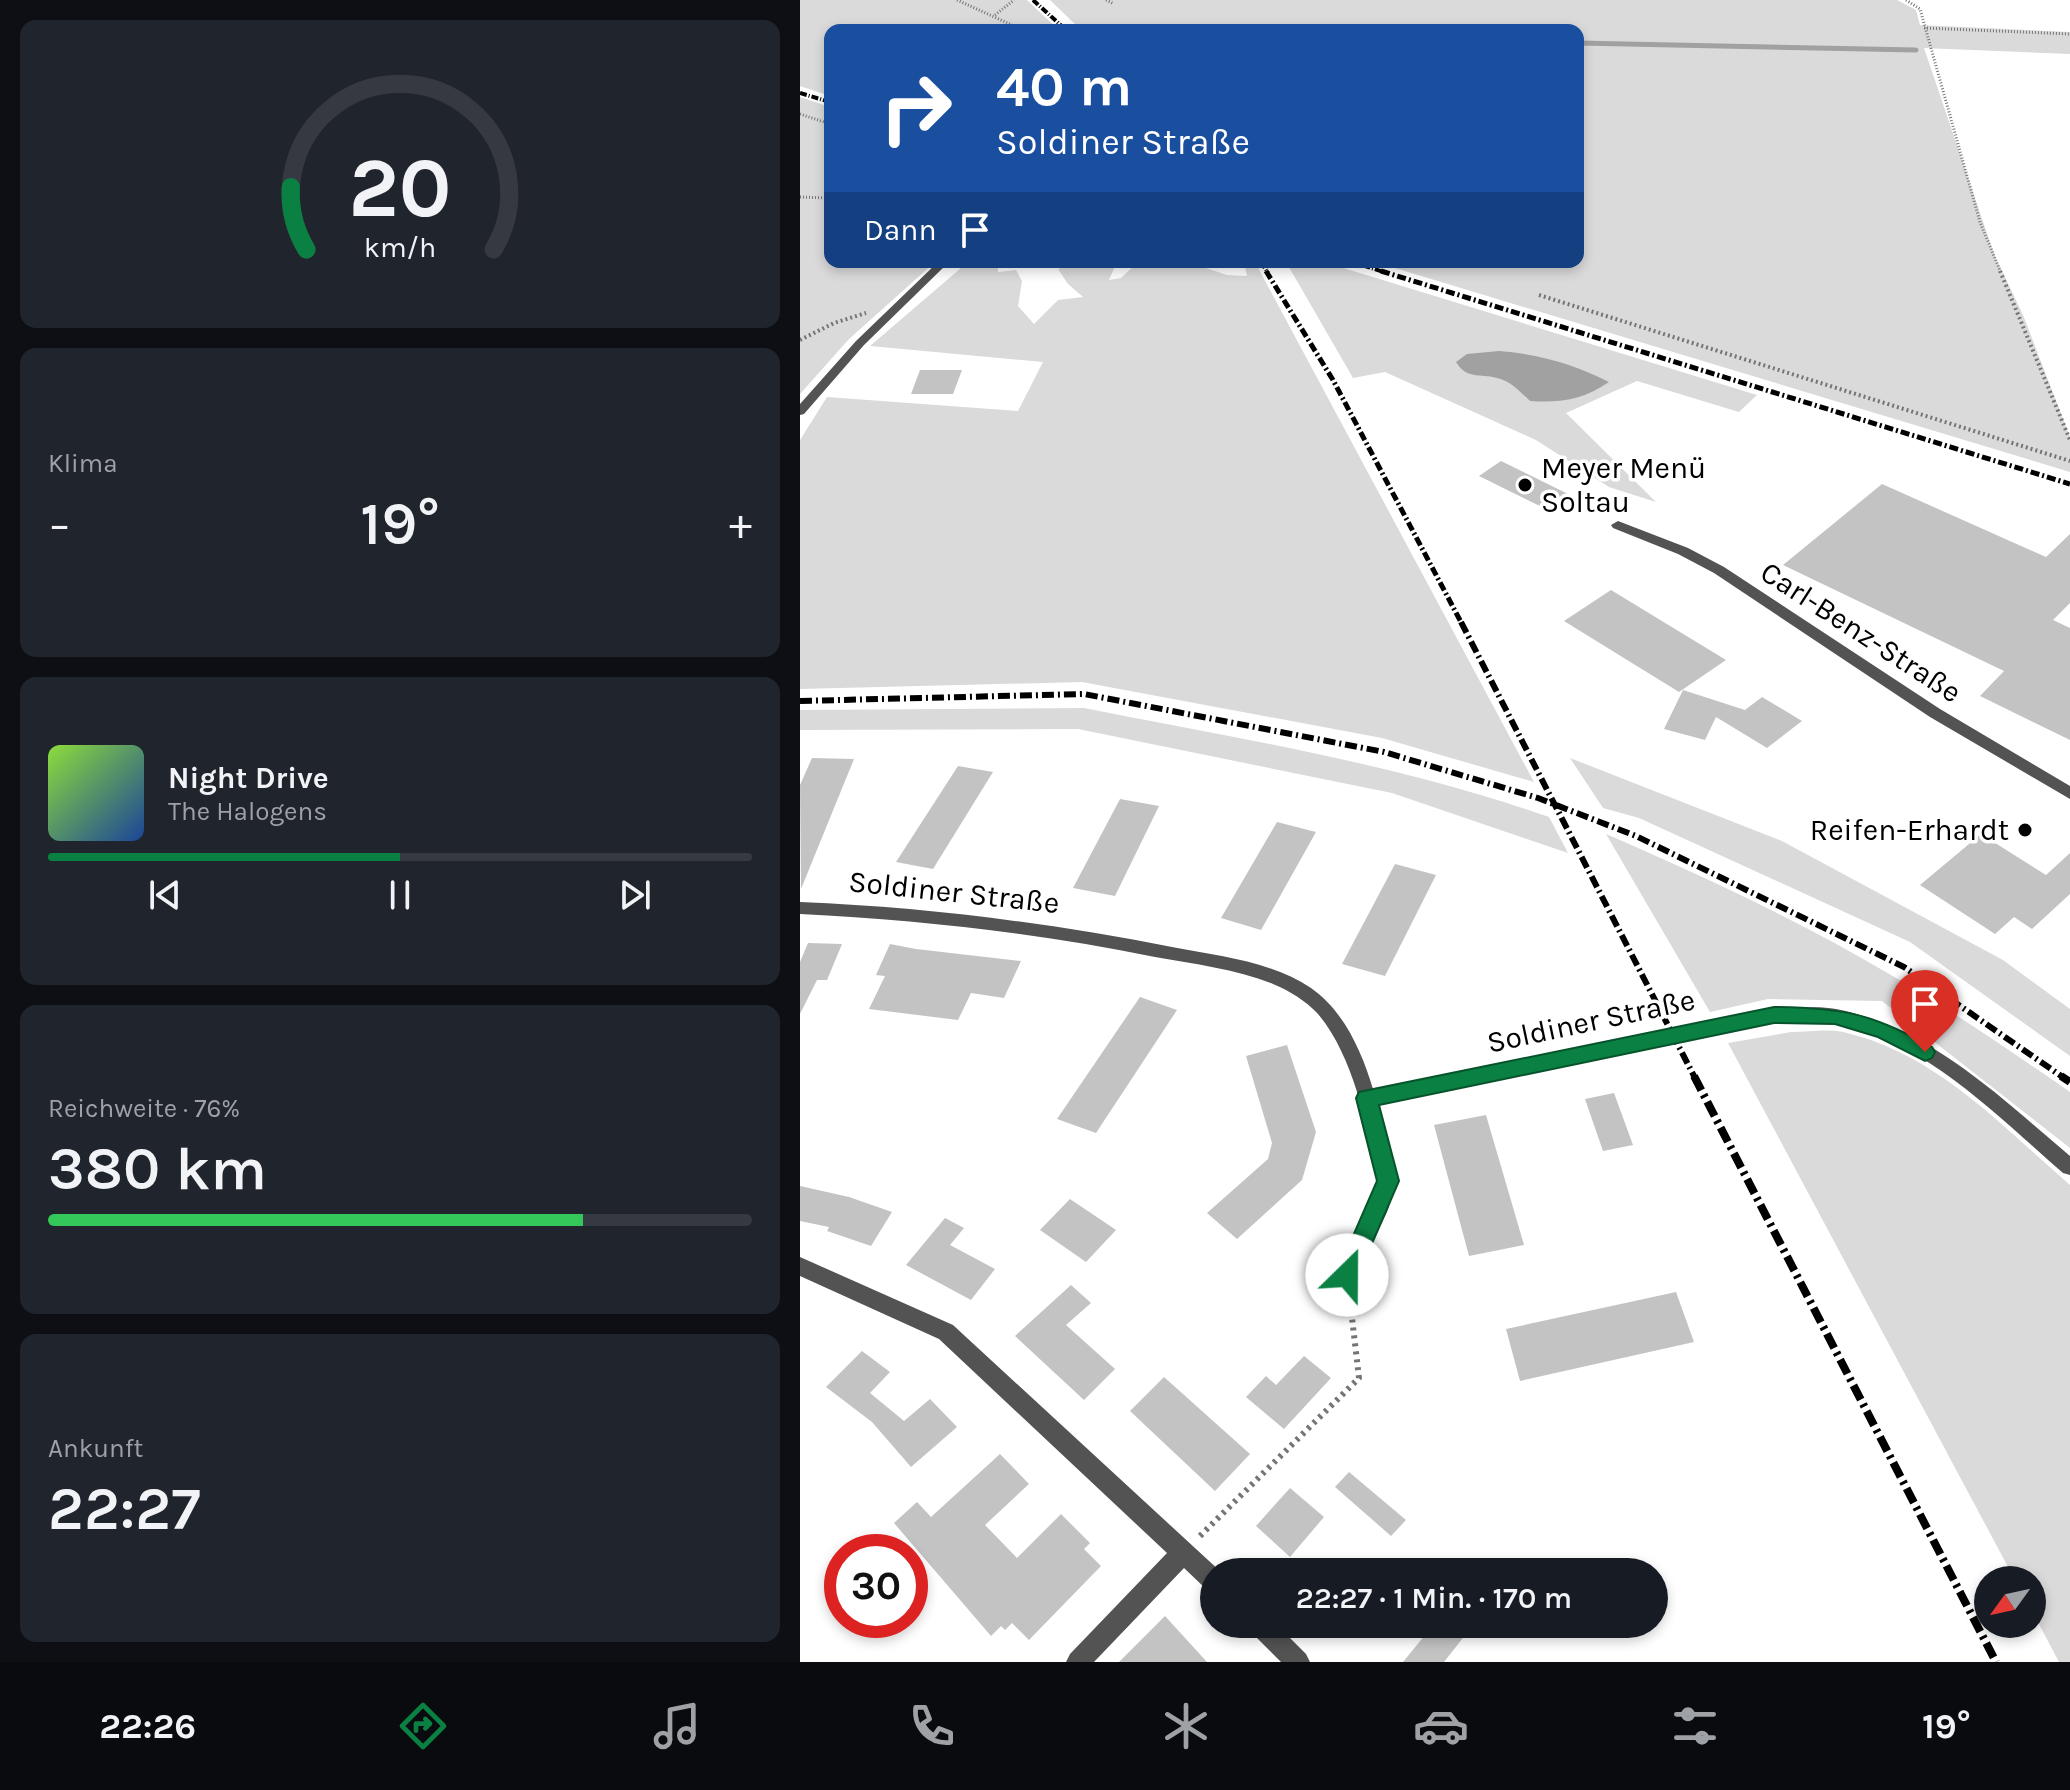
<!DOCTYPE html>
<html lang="de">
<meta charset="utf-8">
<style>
body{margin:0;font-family:Karla,sans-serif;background:#20242c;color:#f1f3f6;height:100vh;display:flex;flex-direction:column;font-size:30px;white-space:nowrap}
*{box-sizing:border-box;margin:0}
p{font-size:26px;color:#9ea1a6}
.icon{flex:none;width:44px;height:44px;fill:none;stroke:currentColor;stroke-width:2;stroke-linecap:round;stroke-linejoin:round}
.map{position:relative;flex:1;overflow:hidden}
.details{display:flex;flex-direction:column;gap:20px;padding:20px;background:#0d0f14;width:800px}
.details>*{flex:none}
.guide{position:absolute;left:24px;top:24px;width:760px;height:244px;border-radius:16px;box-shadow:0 4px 12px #0003;background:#1a4fa0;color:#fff;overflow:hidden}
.needle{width:52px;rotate:237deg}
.fabs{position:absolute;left:1174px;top:1566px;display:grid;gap:16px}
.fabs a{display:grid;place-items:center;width:72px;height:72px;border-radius:50%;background:#171b24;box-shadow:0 4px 12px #0003;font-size:40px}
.speed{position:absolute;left:24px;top:1534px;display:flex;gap:16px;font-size:40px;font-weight:700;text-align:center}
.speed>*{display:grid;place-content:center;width:104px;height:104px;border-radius:50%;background:#171b24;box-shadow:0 4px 12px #0003;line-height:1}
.speed .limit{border:12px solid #d22;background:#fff;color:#111}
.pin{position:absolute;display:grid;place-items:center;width:68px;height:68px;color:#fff;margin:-82px -34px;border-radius:50% 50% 50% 0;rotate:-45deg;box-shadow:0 0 8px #0007}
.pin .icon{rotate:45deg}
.me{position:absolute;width:88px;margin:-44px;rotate:23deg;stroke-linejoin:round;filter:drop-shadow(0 0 6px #0008)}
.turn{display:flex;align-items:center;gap:28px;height:168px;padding:0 40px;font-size:36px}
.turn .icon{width:104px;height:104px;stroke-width:2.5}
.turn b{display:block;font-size:56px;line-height:68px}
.then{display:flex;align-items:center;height:76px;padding:0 40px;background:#0003;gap:16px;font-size:30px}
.big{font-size:60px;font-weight:600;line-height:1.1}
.details .widget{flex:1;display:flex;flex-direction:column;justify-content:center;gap:12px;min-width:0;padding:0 28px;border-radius:16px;background:#20242c}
.details .dial{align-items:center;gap:0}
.dial svg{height:208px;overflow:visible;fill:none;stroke:#363941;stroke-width:7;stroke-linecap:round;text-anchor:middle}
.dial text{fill:#f1f3f6;stroke:none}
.song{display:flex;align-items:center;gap:24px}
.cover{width:96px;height:96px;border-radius:12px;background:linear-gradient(135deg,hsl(90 70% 55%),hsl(220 70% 35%))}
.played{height:8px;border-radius:4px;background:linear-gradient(90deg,#0b8043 50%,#363941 50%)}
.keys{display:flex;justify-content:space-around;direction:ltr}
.heat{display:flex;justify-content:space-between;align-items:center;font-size:44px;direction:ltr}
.charge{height:12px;border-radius:6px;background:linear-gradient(90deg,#34c759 76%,#363941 0)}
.trip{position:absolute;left:400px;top:1558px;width:468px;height:80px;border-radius:40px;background:#171b24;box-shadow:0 4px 12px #0003;font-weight:600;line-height:80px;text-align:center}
.tab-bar{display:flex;height:128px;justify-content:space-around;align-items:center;background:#090b0e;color:#9ea1a6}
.tab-bar .icon{width:56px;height:56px}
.tab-bar .selected{color:#0b8043}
.tab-bar b{font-size:36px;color:#f1f3f6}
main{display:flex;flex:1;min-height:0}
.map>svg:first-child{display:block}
.green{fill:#dadada}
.water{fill:#a1a1a1}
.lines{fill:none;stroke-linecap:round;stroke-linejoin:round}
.stream{stroke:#a1a1a1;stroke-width:5}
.building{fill:#c3c3c3}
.path-far2{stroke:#757575;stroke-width:3;stroke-dasharray:1 2;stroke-linecap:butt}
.path-far1{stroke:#757575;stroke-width:4;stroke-dasharray:2 3;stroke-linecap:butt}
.path{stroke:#757575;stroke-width:6;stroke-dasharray:3 5;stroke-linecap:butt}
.minor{fill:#535353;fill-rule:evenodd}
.rail-far3{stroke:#000;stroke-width:4;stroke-dasharray:7 2 1 2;stroke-linecap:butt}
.rail-far2{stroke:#000;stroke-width:5;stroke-dasharray:9 3 2 3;stroke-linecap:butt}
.rail-far1{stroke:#000;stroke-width:6;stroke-dasharray:12 4 2 4;stroke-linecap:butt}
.rail{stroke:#000;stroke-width:8;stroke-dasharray:16 5 3 5;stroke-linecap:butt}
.route{fill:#0b8043;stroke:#07532c;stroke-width:2}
.poi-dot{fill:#000;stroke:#fff;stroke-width:3}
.labels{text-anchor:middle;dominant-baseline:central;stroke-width:7;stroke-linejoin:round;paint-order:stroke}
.poi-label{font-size:30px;fill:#000;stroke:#fff;text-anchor:start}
.street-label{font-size:30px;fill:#000;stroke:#fff}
</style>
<main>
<section class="details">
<div class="widget dial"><svg viewBox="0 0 100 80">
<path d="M14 69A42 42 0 1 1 86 69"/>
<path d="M14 69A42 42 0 0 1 8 45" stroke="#0b8043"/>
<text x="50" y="56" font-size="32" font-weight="700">20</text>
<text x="50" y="72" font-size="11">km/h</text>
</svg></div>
<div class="widget"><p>Klima</p>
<div class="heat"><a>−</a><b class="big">19°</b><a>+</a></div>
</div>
<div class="widget">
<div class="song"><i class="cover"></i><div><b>Night Drive</b><p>The Halogens</p></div></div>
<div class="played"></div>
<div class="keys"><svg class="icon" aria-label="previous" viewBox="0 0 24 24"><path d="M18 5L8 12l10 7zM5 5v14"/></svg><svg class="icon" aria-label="pause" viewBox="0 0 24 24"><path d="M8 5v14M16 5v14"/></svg><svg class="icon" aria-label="next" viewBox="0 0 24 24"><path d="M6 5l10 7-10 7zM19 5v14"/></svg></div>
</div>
<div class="widget"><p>Reichweite · 76%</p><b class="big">380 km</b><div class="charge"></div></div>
<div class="widget"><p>Ankunft</p><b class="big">22:27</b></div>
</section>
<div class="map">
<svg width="1270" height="1662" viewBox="0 0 1270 1662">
<rect width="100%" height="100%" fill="#fff"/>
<g class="green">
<path d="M0,0H227L259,30H30V96L0,86Z"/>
<path d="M250,0H1097L1116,10L1120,25L1270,32V54L1124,48L1194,254L1223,315L1270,437V472L575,262H778V30H281Z"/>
<path d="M0,97L30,107V262H135L49,339L0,394Z"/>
<path d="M168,262L198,263V272L216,270L222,281L218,306L234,324L258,300L283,297L268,284L258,269L280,262H317L309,280L321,278L338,262H388L427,275L447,276L444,262H455L734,782L582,738L282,682L0,689V440L27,397L218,411L243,362L70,346Z"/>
<path d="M486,262H524L957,395L939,412L837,381L766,413L856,502L809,487L736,440L585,372L553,378Z"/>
<path d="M284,708C441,739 598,764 749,817L768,853L592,793L278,729L0,730V710Z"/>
<path d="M770,758L982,841L1203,960L1270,1009V1056L1110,942L839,818L803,808Z"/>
<path d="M806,834C903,876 1000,921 1091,975C1152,1011 1211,1051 1270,1092V1148L1082,1001L968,999L910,1012Z"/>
<path d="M991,1032C1009,1032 1030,1028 1047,1033C1136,1054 1203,1127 1270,1185V1662H1259L1232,1611V1580H1215L928,1043Z"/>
</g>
<path class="water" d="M699,351C738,354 774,364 809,382C783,400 761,403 730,401C720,392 711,381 697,378C680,373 667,380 656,362L667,354Z"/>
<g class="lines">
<path class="stream" d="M778,43L1116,50"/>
</g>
<g class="building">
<path d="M120,370H162L153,394H111Z"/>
<path d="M701,461L768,494L746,509L679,476Z"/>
<path d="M1082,484L1246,557L1270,534V603L1253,620L1270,628V740L1180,696L1204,671L983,565Z"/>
<path d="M811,590L926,660L879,692L764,621Z"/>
<path d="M883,690L945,710L962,697L1002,721L967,748L916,717L905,740L864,729Z"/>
<path d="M12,758L54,759L1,889L0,785Z"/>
<path d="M158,766L193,772L133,869L96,862Z"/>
<path d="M320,799L359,806L315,896L273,888Z"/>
<path d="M477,822L516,832L461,930L421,918Z"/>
<path d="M1181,834L1246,875L1270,853V894L1232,929L1214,917L1195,934L1120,885Z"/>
<path d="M595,864L636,875L585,976L542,964Z"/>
<path d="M8,943L42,944L27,980H17L0,1014V962Z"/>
<path d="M90,944L116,949L221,961L204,998L171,993L158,1020L69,1009L85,976L76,975Z"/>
<path d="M340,997L377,1010L296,1133L257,1119Z"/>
<path d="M487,1045L516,1132L502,1180L437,1239L407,1213L468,1159L472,1143L446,1056Z"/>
<path d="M814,1093L833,1145L803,1151L785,1099Z"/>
<path d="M686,1115L724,1245L669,1256L634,1125Z"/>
<path d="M0,1186L49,1197L92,1212L71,1246L27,1231L29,1227L0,1221Z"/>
<path d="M270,1199L316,1230L286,1262L240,1230Z"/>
<path d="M145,1218L164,1228L150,1245L195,1269L171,1300L106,1265Z"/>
<path d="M271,1285L291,1303L266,1325L315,1369L284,1400L215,1336Z"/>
<path d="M876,1292L894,1342L720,1381L706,1329Z"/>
<path d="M62,1351L90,1372L70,1393L104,1421L130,1399L157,1427L111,1467L72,1422L26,1387Z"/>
<path d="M504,1356L531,1378L484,1429L446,1397L466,1376L476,1385Z"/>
<path d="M364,1377L450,1454L415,1491L330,1411Z"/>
<path d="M200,1454L229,1484L185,1525L217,1558L261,1514L290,1543L284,1549L301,1566L229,1640L212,1623L205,1630L201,1626L191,1636L94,1523L117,1502L131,1517Z"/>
<path d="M549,1472L606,1520L591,1536L535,1487Z"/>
<path d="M490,1488L524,1517L490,1557L456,1526Z"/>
<path d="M365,1616L407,1662H319Z"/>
<path d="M634,1624H654L666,1634L644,1662H603Z"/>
</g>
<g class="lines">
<g class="path-far2">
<path d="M157,0L223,30"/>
<path d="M306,0L314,4"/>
<path d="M1106,0L1120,9L1180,222L1201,273"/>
<path d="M195,15L214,0"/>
<path d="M1124,28L1270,34"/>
<path d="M0,114L30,124"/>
<path d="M0,197L30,198"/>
</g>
<g class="path-far1">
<path d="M1200,271L1270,440"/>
<path d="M739,295L1270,461"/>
<path d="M0,340L34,323L66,313"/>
</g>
<path class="path" d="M400,1536L559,1378L549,1292"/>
<g class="minor">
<path d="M138,262H149L64,345L4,414L0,415V404L56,341Z"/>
<path d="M818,521L888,548L924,567L1140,709L1270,786V799L1130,717L914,573L878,554L813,528L811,525Z"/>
<path d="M0,902C126,907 249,923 372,947C418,956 471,961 511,988C544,1011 562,1052 573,1089L974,1008C994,1009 1016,1005 1036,1009C1130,1028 1199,1096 1270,1156V1175L1263,1173C1196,1115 1126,1041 1035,1023C1015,1019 994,1023 974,1022L578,1103L598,1180L587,1212L554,1281L547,1284L540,1281L537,1275C550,1247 580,1202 578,1172C566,1122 552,1054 518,1014C506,1001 490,991 473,984C436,969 394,964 355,957C238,933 120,920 0,914Z"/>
<path d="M0,1257L153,1325L421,1572H414V1592L406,1589L384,1568L294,1662H266L270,1654L367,1553L139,1339L0,1276Z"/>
<path d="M447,1624H476L506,1654L510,1662H481L451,1632Z"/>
</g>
<g class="rail-far3">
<path d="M233,0L266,30"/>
<path d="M0,93L30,102"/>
<path d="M461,262L468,273"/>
<path d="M552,262L587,273"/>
</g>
<g class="rail-far2">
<path d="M466,271L533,380L662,624"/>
<path d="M581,271L1270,484"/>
</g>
<g class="rail-far1">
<path d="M661,622L895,1078"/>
<path d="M0,701L284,694L584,752L738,798L836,836L1104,967L1264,1078"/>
</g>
<g class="rail">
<path d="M894,1076L1196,1662"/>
<path d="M1261,1076L1270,1082"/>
</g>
</g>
<path class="route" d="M974,1007C1043,1008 1071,1013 1132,1047L1135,1052L1132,1058L1125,1061L1078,1037L1035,1024L974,1023L579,1105L599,1181L555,1283L547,1286L539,1283L536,1275L577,1181L556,1098L559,1092Z"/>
<g class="poi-dot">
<circle cx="725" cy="485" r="8"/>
<circle cx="1225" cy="830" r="8"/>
</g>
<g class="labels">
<g class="poi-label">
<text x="741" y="468">Meyer Menü<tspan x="741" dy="34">Soltau</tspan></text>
<text x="1209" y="830" text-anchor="end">Reifen-Erhardt</text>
</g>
<g class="street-label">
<text transform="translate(1061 632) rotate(33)">Carl-Benz-Straße</text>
<text transform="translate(154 892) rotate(6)">Soldiner Straße</text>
<text transform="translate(791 1021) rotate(-12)">Soldiner Straße</text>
</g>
</g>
</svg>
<div class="fabs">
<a><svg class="needle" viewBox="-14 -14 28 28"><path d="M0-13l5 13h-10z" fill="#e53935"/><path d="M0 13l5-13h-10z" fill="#9ea1a6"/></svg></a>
</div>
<div class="speed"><div class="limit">30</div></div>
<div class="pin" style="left:1125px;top:1052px;background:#d93025"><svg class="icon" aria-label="arrive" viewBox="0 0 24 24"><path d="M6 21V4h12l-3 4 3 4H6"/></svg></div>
<svg class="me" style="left:547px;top:1275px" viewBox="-20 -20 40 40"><circle r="19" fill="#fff"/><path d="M0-13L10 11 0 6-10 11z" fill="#0b8043"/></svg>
<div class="trip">22:27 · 1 Min. · 170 m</div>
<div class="guide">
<div class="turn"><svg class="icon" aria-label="right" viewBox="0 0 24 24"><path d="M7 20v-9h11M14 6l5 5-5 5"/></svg><div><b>40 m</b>Soldiner Straße</div></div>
<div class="then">Dann<svg class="icon" aria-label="arrive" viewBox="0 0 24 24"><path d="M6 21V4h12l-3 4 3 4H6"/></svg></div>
</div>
</div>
</main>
<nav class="tab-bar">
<b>22:26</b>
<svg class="icon selected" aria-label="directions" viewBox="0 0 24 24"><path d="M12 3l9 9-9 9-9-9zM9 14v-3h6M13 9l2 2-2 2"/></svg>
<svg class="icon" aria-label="music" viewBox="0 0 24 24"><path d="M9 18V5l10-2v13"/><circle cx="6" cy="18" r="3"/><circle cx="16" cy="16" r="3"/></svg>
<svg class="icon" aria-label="phone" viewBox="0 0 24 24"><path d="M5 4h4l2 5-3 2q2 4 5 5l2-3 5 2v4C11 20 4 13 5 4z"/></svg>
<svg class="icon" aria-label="climate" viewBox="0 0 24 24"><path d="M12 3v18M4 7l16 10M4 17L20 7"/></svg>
<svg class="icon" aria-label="car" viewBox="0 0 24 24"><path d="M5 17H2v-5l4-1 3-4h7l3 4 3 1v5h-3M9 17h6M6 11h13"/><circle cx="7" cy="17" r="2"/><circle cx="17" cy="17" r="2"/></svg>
<svg class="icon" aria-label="filters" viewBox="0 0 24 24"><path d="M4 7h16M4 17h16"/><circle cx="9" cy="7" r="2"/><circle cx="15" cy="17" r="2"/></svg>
<b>19°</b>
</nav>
